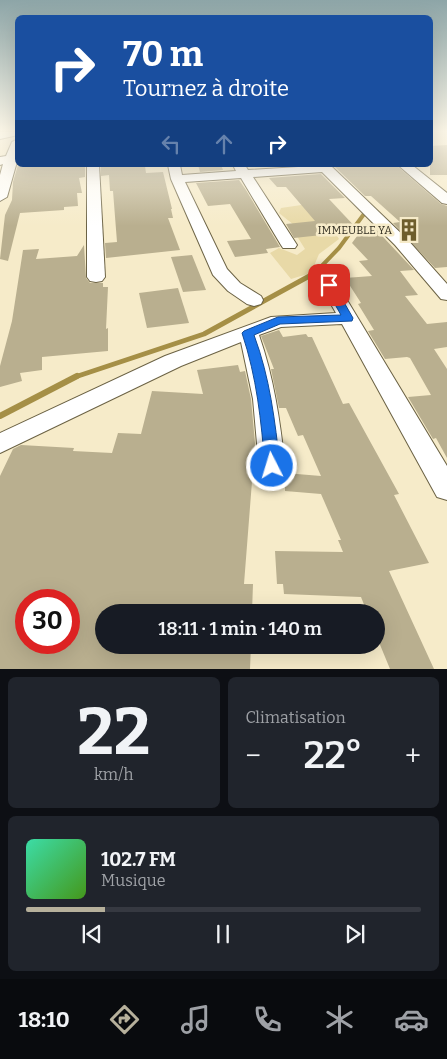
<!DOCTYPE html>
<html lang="fr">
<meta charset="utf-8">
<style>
body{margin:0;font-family:Bitter,serif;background:#20242c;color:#f1f3f6;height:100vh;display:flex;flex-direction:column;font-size:19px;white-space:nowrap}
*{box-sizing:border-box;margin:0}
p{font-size:16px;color:#9ea1a6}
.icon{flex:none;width:28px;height:28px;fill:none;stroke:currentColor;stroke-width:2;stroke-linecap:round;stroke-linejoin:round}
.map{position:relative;height:669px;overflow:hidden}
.panel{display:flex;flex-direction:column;gap:8px;padding:8px;background:#0d0f14;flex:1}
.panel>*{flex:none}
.banner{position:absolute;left:15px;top:15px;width:418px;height:152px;border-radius:8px;box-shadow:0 5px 20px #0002;background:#1a4fa0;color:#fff;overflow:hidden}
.speed{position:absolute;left:15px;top:589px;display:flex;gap:10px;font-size:25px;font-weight:700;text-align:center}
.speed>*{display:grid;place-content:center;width:65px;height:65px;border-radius:50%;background:#171b24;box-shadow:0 5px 20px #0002;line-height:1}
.speed .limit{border:8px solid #d22;background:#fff;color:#111}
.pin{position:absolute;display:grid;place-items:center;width:42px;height:42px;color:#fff;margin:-21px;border-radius:10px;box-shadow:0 2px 8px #0006}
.me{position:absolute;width:55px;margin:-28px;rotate:355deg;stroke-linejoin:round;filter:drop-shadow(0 0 4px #0008)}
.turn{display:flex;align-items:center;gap:18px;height:105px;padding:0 25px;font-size:22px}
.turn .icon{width:65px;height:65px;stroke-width:2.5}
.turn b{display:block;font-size:35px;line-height:42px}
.lanes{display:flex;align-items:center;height:48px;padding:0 25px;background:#0003;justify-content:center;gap:25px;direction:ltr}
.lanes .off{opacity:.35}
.big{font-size:38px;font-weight:600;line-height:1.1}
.panel .tile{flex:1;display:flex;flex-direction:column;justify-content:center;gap:8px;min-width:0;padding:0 18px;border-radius:8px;background:#20242c}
.panel .dial{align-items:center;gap:0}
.dial b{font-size:65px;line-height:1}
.song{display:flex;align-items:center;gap:15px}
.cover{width:60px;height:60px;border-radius:8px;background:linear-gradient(135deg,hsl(160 70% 55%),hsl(100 70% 35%))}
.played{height:5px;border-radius:2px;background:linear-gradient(90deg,#b6b09b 20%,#363941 20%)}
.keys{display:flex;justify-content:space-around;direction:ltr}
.heat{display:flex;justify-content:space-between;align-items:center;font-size:28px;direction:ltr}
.panel .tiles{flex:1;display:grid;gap:8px;grid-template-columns:1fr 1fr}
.tile:last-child{grid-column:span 2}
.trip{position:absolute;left:95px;top:604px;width:290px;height:50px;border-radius:25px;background:#171b24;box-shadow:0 5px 20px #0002;font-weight:600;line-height:50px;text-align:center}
.tabs{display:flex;height:80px;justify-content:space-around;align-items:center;background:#090b0e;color:#9ea1a6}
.tabs .icon{width:35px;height:35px}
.tabs .active{color:#b6b09b}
.tabs b{font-size:22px;color:#f1f3f6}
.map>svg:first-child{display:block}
.green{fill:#e8d9a7}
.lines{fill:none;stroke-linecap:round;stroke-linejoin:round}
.stream-far2{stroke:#a58f46;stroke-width:4}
.stream-far1{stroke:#a58f46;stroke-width:5}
.stream{stroke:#a58f46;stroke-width:6}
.building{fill:#b9af8f;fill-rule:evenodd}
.street-casing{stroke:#6b6244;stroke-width:2}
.secondary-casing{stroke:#6b6244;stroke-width:2}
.street{fill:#fff;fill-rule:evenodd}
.secondary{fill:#fff;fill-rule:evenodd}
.route{fill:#1a73e8;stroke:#114b97}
.labels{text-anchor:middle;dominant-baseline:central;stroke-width:5;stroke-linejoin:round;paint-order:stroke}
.far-poi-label{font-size:11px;fill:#322e21;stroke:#f6ebc9;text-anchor:end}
</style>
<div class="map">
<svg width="447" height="669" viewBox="0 0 447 669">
<rect width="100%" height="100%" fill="#f6ebc9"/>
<path class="green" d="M308,204L332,228L339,239L319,254L311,273L291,279L270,253L279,248L297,255L305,249L295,233L294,225L279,213L281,208Z"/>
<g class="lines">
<path class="stream-far2" d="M312,276L339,248L364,214"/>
<path class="stream-far1" d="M75,377L204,334L313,274"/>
<path class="stream" d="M0,416L77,376"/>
</g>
<g class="building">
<path d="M447,145V175H430V146Z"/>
<path d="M18,165H85V177L79,178L82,193H77L78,206L64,207V210L20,213L8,261L0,259L5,215L12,200L13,182Z"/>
<path d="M101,165H109V167H113V165L145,166L146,173L163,172L172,209H171L173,218H168L180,250L106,258L105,243L117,242L113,191H110L109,175L101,176Z"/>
<path d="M198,165H221L223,170L200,172Z"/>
<path d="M333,165H396L441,204L447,206V267L435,268L393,223L400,222L371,196H365Z"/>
<path d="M321,174L345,198L329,199L359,231L294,238L286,224L315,221L286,187H277L269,178Z"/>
<path d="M239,180L246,190L280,247L266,249L268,253L235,257L227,241L251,239L230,204L208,206L196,183Z"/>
<path d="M366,224H371L414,270L400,271L418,295L405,296L427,324L447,322V347L434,349L447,369V458L436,438L433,439L408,397L431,395L410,358L407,357L385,359L368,331L374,330L358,304L361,303L345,278L372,276L359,261L368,260L352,243Z"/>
<path d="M84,245L86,278L90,283H103V287H108L106,329L108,328V351L42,357V370L20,373L22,381L0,387V366L12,321L23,250L39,249L36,259L77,256Z"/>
<path d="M192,255L206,290L183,292L171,257Z"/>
<path d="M178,288L189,323L147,328L139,293Z"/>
<path d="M279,330L283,337L306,334L308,337H312L343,404L349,403L399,494L394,495L429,563L389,571L434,669H390L376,635V612H367L361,597L284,594L283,584H277L275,551L343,552L338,540H341L321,494L285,491V473L321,476L303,435L298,436L286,408H279L271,369H274L261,336Z"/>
<path d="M238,365L240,372L245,371L251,399L255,443L244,584H253L252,612H104V645H251L250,669H0V476L13,449L21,445L74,448L73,451L112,453L118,433L141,434L152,391L203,394L197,370ZM26,600H69V646L26,643Z"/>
</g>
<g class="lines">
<defs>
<g id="street">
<path d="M18,139V158L7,197L0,201V175L3,164L0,165V157L6,156L12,142Z"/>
<path d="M87,165H99L105,277L102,281L96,282L90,281L87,277Z"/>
<path d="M168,165H180L182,175L236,171L233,165H245L248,170L330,165L407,239L447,284V300L441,299L395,245L322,172L253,177L297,245L295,248H283L281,245L241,178L185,182L227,269L240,283L261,296L263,300L261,304L254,306L247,304L228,291L213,275L171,179Z"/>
<path d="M398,165H412L447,193V204L442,203Z"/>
<path d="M329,280L335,281L338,285L447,466V500L437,497L342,324L281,327L259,335C274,378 280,421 285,466L281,473L272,476L263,473L259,466L253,399L241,342L181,366L0,453V433L165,356L271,317L336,313L320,285L323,281Z"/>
</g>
<path id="secondary" d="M0,132H18V135L0,139Z"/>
</defs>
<use href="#street" class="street-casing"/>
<use href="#secondary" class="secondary-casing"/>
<use href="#street" class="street"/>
<use href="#secondary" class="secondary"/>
</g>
<linearGradient id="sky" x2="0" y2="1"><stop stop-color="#8da5a7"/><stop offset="0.58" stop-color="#fbf6e7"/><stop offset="1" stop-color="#fbf6e7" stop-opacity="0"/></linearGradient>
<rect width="447" height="226" fill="url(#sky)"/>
<path class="route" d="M329,282L334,285L353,318L352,321L280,324L254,335C270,378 275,421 280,466L277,470L272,472L267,470L265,466C261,420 257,378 242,333L244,331L278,317L341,315L324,285Z"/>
<defs>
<symbol id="building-bare" viewBox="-9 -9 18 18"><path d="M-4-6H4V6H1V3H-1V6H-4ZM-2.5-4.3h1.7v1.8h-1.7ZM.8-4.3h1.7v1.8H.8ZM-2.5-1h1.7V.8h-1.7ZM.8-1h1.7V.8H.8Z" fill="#6e5e2c" stroke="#f6ebc9" stroke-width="2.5" paint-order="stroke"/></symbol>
</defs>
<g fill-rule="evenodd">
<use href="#building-bare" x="393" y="214" width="32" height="32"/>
</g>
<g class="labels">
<g class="far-poi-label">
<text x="392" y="230">IMMEUBLE YA</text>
</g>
</g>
</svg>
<div class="speed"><div class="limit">30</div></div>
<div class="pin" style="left:329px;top:285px;background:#d93025"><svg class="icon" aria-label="arrive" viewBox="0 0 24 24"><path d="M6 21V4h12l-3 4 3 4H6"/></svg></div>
<svg class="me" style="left:272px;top:466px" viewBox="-20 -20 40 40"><circle r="17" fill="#1a73e8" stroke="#fff" stroke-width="3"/><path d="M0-11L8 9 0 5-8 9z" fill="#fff"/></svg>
<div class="trip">18:11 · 1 min · 140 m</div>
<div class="banner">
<div class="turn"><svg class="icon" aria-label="right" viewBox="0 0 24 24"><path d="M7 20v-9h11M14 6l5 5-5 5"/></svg><div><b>70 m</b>Tournez à droite</div></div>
<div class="lanes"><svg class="icon off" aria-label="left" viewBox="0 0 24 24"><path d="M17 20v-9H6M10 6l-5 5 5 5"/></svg><svg class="icon off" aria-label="ahead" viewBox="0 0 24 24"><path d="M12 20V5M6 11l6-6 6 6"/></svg><svg class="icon" aria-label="right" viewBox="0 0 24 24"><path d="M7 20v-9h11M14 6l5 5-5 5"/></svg></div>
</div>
</div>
<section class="panel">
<div class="tiles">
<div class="tile dial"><b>22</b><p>km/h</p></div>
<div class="tile"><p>Climatisation</p>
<div class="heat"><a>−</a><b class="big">22°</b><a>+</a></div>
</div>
<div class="tile">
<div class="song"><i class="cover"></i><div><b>102.7 FM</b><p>Musique</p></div></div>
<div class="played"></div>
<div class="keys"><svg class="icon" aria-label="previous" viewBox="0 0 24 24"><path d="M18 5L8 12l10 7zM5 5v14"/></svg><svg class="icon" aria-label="pause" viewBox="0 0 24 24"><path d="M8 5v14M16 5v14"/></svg><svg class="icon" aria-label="next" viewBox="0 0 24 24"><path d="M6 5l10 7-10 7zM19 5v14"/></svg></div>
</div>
</div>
</section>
<nav class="tabs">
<b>18:10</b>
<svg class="icon active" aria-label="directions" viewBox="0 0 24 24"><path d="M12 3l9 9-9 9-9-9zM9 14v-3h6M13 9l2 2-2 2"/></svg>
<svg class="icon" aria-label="music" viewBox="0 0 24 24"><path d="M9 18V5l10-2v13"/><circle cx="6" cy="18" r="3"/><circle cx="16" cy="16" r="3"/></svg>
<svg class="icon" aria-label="phone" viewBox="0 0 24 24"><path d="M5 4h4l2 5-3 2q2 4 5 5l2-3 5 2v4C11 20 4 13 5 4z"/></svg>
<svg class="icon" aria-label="climate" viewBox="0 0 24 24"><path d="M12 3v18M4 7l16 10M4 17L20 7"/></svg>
<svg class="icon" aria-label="car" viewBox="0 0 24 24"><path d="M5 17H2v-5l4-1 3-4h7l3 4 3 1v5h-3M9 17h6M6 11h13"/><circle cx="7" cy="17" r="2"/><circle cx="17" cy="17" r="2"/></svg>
</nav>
